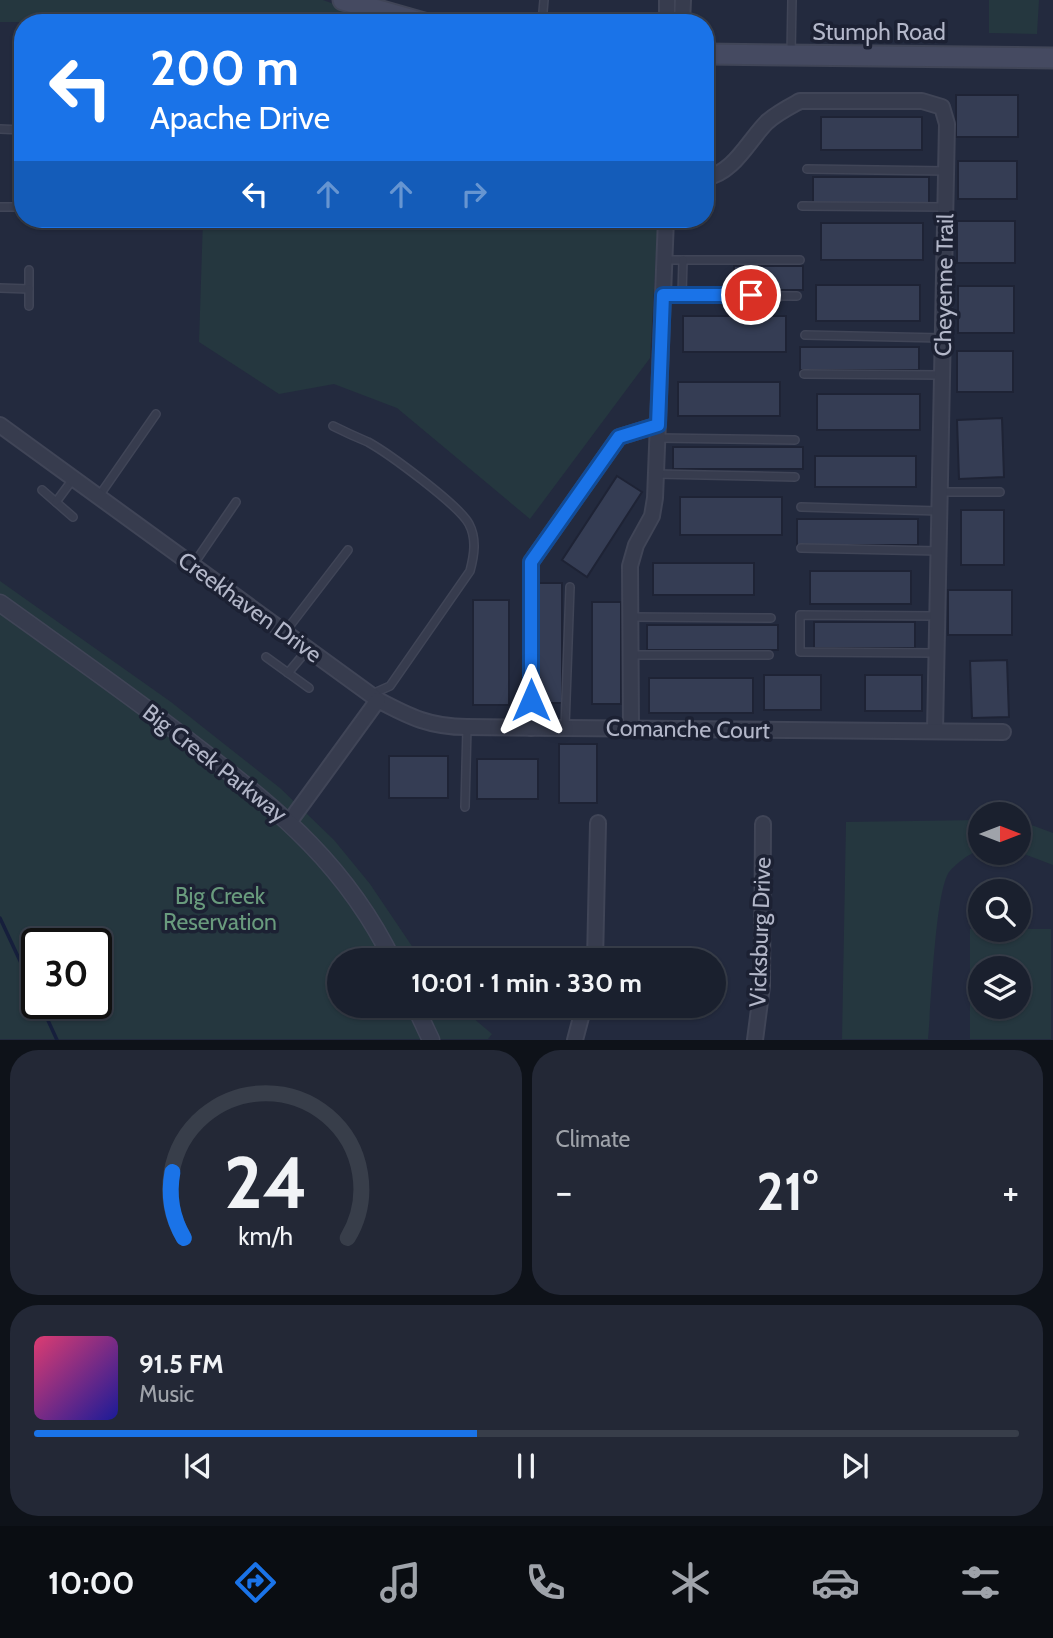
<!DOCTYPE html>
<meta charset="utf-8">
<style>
body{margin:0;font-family:Cabin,sans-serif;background:#232836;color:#f1f3f6;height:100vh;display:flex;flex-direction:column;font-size:26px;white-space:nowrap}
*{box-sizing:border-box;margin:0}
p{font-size:23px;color:#9fa3aa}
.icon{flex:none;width:38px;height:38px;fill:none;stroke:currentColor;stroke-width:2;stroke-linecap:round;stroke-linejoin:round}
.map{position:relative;height:1040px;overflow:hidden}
.sheet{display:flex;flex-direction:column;gap:10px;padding:10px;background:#0e1219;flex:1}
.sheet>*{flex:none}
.hud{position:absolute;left:14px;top:14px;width:700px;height:214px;border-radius:28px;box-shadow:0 2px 5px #0004,0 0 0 2px #383e4a;background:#1a73e8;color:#fff;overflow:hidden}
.needle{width:46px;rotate:90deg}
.fabs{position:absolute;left:968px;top:802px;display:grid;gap:14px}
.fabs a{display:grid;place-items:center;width:63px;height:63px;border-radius:50%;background:#1a202e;box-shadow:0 2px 5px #0004,0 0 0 2px #383e4a;font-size:35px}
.speed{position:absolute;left:21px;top:928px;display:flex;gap:14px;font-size:35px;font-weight:700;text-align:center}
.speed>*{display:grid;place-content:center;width:91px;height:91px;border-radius:50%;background:#1a202e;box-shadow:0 2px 5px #0004,0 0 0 2px #383e4a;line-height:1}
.speed .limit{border:4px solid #111;border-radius:10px;background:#fff;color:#111}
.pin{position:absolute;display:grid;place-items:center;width:60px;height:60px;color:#fff;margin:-30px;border:4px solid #fff;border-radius:50%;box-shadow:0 2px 7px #0007}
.me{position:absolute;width:77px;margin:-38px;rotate:0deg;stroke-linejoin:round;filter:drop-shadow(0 0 5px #0008)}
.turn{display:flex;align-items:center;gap:24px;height:147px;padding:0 21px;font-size:32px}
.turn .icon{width:91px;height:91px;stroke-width:2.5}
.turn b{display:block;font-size:49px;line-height:60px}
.lanes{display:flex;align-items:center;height:66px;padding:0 21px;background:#0003;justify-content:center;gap:35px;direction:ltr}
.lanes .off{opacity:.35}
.big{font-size:52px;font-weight:800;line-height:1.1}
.sheet .widget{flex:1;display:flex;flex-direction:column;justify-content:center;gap:10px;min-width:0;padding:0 24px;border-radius:28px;background:#232836}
.sheet .dial{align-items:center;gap:0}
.dial svg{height:182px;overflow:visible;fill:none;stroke:#383e4a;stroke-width:7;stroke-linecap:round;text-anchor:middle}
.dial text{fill:#f1f3f6;stroke:none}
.song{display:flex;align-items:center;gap:21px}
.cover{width:84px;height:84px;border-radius:10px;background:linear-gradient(135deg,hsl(340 70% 55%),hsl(240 70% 35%))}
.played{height:7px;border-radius:4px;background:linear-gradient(90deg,#1a73e8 45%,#383e4a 45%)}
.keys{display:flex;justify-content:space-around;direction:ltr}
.heat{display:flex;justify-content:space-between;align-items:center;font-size:38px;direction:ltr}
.sheet .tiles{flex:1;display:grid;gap:10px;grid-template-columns:1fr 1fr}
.widget:last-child{grid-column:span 2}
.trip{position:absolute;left:327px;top:948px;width:399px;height:70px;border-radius:35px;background:#1a202e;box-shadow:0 2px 5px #0004,0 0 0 2px #383e4a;font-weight:800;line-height:70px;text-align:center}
.tab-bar{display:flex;height:112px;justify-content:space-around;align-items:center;background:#0a0d12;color:#9fa3aa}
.tab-bar .icon{width:49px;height:49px}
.tab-bar .on{color:#1a73e8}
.tab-bar b{font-size:32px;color:#f1f3f6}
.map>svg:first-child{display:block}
.green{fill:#25373f;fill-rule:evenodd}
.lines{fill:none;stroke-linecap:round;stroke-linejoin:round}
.stream{stroke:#161f3c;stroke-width:3.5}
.building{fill:#353d54;stroke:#1e2335;stroke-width:2}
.service-casing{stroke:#404557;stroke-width:10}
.minor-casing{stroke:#404557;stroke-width:18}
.tertiary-casing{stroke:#404557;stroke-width:19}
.secondary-casing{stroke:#404557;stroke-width:23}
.service{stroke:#373c4e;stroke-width:7}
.minor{stroke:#373c4e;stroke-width:14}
.tertiary{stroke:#373c4e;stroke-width:16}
.secondary{stroke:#454a61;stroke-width:19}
.route-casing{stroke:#114b97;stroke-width:18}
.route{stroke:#1a73e8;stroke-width:12}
.labels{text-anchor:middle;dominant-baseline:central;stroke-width:7;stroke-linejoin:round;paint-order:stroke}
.street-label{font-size:23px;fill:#b3b7c9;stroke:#1c2133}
.park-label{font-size:23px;fill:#699b7d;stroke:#1c2133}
</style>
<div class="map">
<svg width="1053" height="1040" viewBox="0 0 1053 1040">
<rect width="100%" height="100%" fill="#232a3e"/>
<g class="green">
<path d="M0,0H323L385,23L0,22Z"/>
<path d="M989,0H1039L1037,34L989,33Z"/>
<path d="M203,219H658L650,358L530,519L397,408L334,384L279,394L199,342Z"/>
<path d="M0,581L171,702L280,788L334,840L370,884L422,961H340V1006H459L492,1034L488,1039H0ZM37,943H96V1003H37Z"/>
<path d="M980,820V851C970,852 956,864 949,872C935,892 931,1009 928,1039H842L846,822Z"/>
<path d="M1018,820L1053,833V865L1019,852Z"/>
<path d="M970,929H1051V1039H970ZM980,968H1018V1006H980Z"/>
</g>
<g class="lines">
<g class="stream">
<path d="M0,918L37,997"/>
<path d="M40,1003L57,1040"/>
</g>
</g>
<g class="building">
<rect x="956" y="95" width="62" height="42"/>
<rect x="821" y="117" width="101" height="33"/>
<rect x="958" y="161" width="59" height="38"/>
<rect x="813" y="177" width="116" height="27"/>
<rect x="957" y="221" width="58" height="42"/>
<rect x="821" y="223" width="102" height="37"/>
<rect x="734" y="266" width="69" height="24"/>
<rect x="816" y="285" width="104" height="36"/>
<rect x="958" y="286" width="56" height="47"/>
<rect x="683" y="316" width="103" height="36"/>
<rect x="800" y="347" width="119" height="23"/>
<rect x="957" y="351" width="56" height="41"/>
<rect x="678" y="382" width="102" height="34"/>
<rect x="817" y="394" width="103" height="36"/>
<path d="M1002,418L1004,477L959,479L957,420Z"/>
<rect x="673" y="447" width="130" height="22"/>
<rect x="815" y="456" width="101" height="31"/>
<path d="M617,476L642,492L587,577L562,560Z"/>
<rect x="680" y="497" width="102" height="38"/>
<rect x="961" y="510" width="43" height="55"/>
<rect x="797" y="519" width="121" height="26"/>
<rect x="653" y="563" width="101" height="32"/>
<rect x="810" y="571" width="101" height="33"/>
<rect x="539" y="583" width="23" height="120"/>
<rect x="948" y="590" width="64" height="45"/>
<rect x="473" y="600" width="36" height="105"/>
<rect x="592" y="602" width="29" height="102"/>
<rect x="814" y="622" width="101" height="26"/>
<rect x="647" y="625" width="131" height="25"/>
<path d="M1007,660L1009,717L972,718L970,661Z"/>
<rect x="764" y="675" width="57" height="35"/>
<rect x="865" y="675" width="57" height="36"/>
<rect x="649" y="678" width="104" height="35"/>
<rect x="559" y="744" width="38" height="59"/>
<rect x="389" y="756" width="59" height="42"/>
<rect x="477" y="759" width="61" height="40"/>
</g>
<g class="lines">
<defs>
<g id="service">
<path d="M542,23L544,0"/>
<path d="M791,55L792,0"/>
<path d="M0,129L23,130"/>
<path d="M807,169L946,171"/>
<path d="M802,206L945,207"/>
<path d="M0,207H23"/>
<path d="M665,260H800"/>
<path d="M0,288L29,289V270"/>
<path d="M664,295L797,296"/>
<path d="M682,295L683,260"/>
<path d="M29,306V289"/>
<path d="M805,335L942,338"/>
<path d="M804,374L942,375"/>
<path d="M333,426C345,432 356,437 368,442C388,453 459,505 469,524C477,539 474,556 470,571L390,686L372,694"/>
<path d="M658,438L795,440"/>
<path d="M656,474L795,477"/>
<path d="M42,490L73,517"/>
<path d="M940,492H1000"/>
<path d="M99,496L156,414"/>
<path d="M56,502L73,479"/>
<path d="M801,507L939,511"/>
<path d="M801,548L938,551"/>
<path d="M193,565L236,502"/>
<path d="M631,617L771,618"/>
<path d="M285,632L348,550"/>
<path d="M936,653L800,652V615L937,616"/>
<path d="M631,655H769"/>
<path d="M266,657L309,688"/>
<path d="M288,673L308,649"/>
<path d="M565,727L570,587"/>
<path d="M465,807L467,727"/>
</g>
<g id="minor">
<path d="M667,23V0"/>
<path d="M682,23L683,0"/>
<path d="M705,178C734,173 748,141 767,122C777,113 789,107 800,101H922L942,107L947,124L935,731"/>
<path d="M0,425L378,700C410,717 430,727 467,727L1003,732"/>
<path d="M531,728V562L619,437L658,425"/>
<path d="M631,729L630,566L636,545L652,516L655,498L666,219"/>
<path d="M290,821L378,700"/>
<path d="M595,961L598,823"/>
<path d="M575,1040L584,1006"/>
<path d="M755,1040L762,986L763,824"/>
</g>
<g id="tertiary">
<path d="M0,603C68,652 136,699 202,751C282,813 347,867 393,961"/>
<path d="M415,1006L431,1040"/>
</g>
<g id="secondary">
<path d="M343,0L424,23"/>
<path d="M705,54L1053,58"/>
</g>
</defs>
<use href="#service" class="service-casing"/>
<use href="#minor" class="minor-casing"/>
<use href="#tertiary" class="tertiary-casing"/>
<use href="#secondary" class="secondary-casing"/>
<use href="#service" class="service"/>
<use href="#minor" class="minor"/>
<use href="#tertiary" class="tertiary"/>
<use href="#secondary" class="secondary"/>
</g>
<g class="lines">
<defs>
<path id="route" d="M531,700V562L619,437L658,425L663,295H751"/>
</defs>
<use href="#route" class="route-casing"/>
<use href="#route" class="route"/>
</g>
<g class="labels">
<g class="street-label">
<text x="879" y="32">Stumph Road</text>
<text transform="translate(944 285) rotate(-89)">Cheyenne Trail</text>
<text transform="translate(250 607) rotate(36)">Creekhaven Drive</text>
<text transform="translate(688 729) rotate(1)">Comanche Court</text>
<text transform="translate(215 763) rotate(38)">Big Creek Parkway</text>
<text transform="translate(760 932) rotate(-88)">Vicksburg Drive</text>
</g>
<g class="park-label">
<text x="220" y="896">Big Creek<tspan x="220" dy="26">Reservation</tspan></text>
</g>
</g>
</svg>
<div class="fabs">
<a><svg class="needle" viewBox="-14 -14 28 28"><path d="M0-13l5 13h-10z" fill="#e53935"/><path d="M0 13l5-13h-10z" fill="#9fa3aa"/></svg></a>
<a><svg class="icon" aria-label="search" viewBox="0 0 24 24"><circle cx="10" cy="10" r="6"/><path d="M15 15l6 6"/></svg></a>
<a><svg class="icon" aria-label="layers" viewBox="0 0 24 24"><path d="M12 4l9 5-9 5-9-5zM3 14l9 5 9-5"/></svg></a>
</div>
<div class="speed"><div class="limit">30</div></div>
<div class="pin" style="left:751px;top:295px;background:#d93025"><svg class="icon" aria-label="arrive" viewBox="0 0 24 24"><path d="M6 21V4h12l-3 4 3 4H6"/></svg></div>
<svg class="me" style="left:531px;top:700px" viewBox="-20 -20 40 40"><path d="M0-17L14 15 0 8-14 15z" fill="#1a73e8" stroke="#fff" stroke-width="4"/></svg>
<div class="trip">10:01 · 1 min · 330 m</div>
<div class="hud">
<div class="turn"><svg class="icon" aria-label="left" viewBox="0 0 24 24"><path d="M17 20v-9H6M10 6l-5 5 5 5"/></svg><div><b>200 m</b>Apache Drive</div></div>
<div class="lanes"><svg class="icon" aria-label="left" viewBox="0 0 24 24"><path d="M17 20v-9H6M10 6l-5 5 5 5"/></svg><svg class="icon off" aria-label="ahead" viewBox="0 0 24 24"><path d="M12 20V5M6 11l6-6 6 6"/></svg><svg class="icon off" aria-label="ahead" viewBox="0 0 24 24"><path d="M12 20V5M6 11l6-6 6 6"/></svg><svg class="icon off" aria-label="right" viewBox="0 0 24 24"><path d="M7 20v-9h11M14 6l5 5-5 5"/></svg></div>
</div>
</div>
<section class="sheet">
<div class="tiles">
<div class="widget dial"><svg viewBox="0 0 100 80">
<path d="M14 69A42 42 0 1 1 86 69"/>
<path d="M14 69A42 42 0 0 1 9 40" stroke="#1a73e8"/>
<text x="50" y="56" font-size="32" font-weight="700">24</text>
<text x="50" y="72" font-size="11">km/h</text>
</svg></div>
<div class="widget"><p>Climate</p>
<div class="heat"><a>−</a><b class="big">21°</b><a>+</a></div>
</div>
<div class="widget">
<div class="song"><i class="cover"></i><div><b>91.5 FM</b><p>Music</p></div></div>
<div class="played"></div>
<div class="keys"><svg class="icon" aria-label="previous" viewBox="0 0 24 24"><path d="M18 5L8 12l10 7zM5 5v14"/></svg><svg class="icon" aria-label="pause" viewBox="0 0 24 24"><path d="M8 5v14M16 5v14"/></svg><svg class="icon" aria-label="next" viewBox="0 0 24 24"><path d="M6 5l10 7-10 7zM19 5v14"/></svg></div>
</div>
</div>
</section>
<nav class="tab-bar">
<b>10:00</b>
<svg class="icon on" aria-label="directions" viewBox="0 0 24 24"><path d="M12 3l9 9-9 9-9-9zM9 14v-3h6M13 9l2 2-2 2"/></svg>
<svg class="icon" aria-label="music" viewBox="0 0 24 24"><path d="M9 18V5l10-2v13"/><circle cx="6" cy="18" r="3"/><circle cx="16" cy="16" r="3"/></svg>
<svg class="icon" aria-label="phone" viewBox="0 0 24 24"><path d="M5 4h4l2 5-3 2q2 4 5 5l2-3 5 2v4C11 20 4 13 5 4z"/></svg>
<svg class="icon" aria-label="climate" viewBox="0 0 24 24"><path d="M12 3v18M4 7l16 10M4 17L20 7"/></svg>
<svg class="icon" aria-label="car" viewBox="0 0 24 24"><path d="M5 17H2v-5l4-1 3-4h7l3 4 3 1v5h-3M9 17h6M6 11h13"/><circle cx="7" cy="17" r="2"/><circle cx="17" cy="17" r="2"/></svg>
<svg class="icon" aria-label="filters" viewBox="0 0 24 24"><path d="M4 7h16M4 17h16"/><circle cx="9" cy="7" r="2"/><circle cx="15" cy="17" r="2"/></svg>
</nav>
